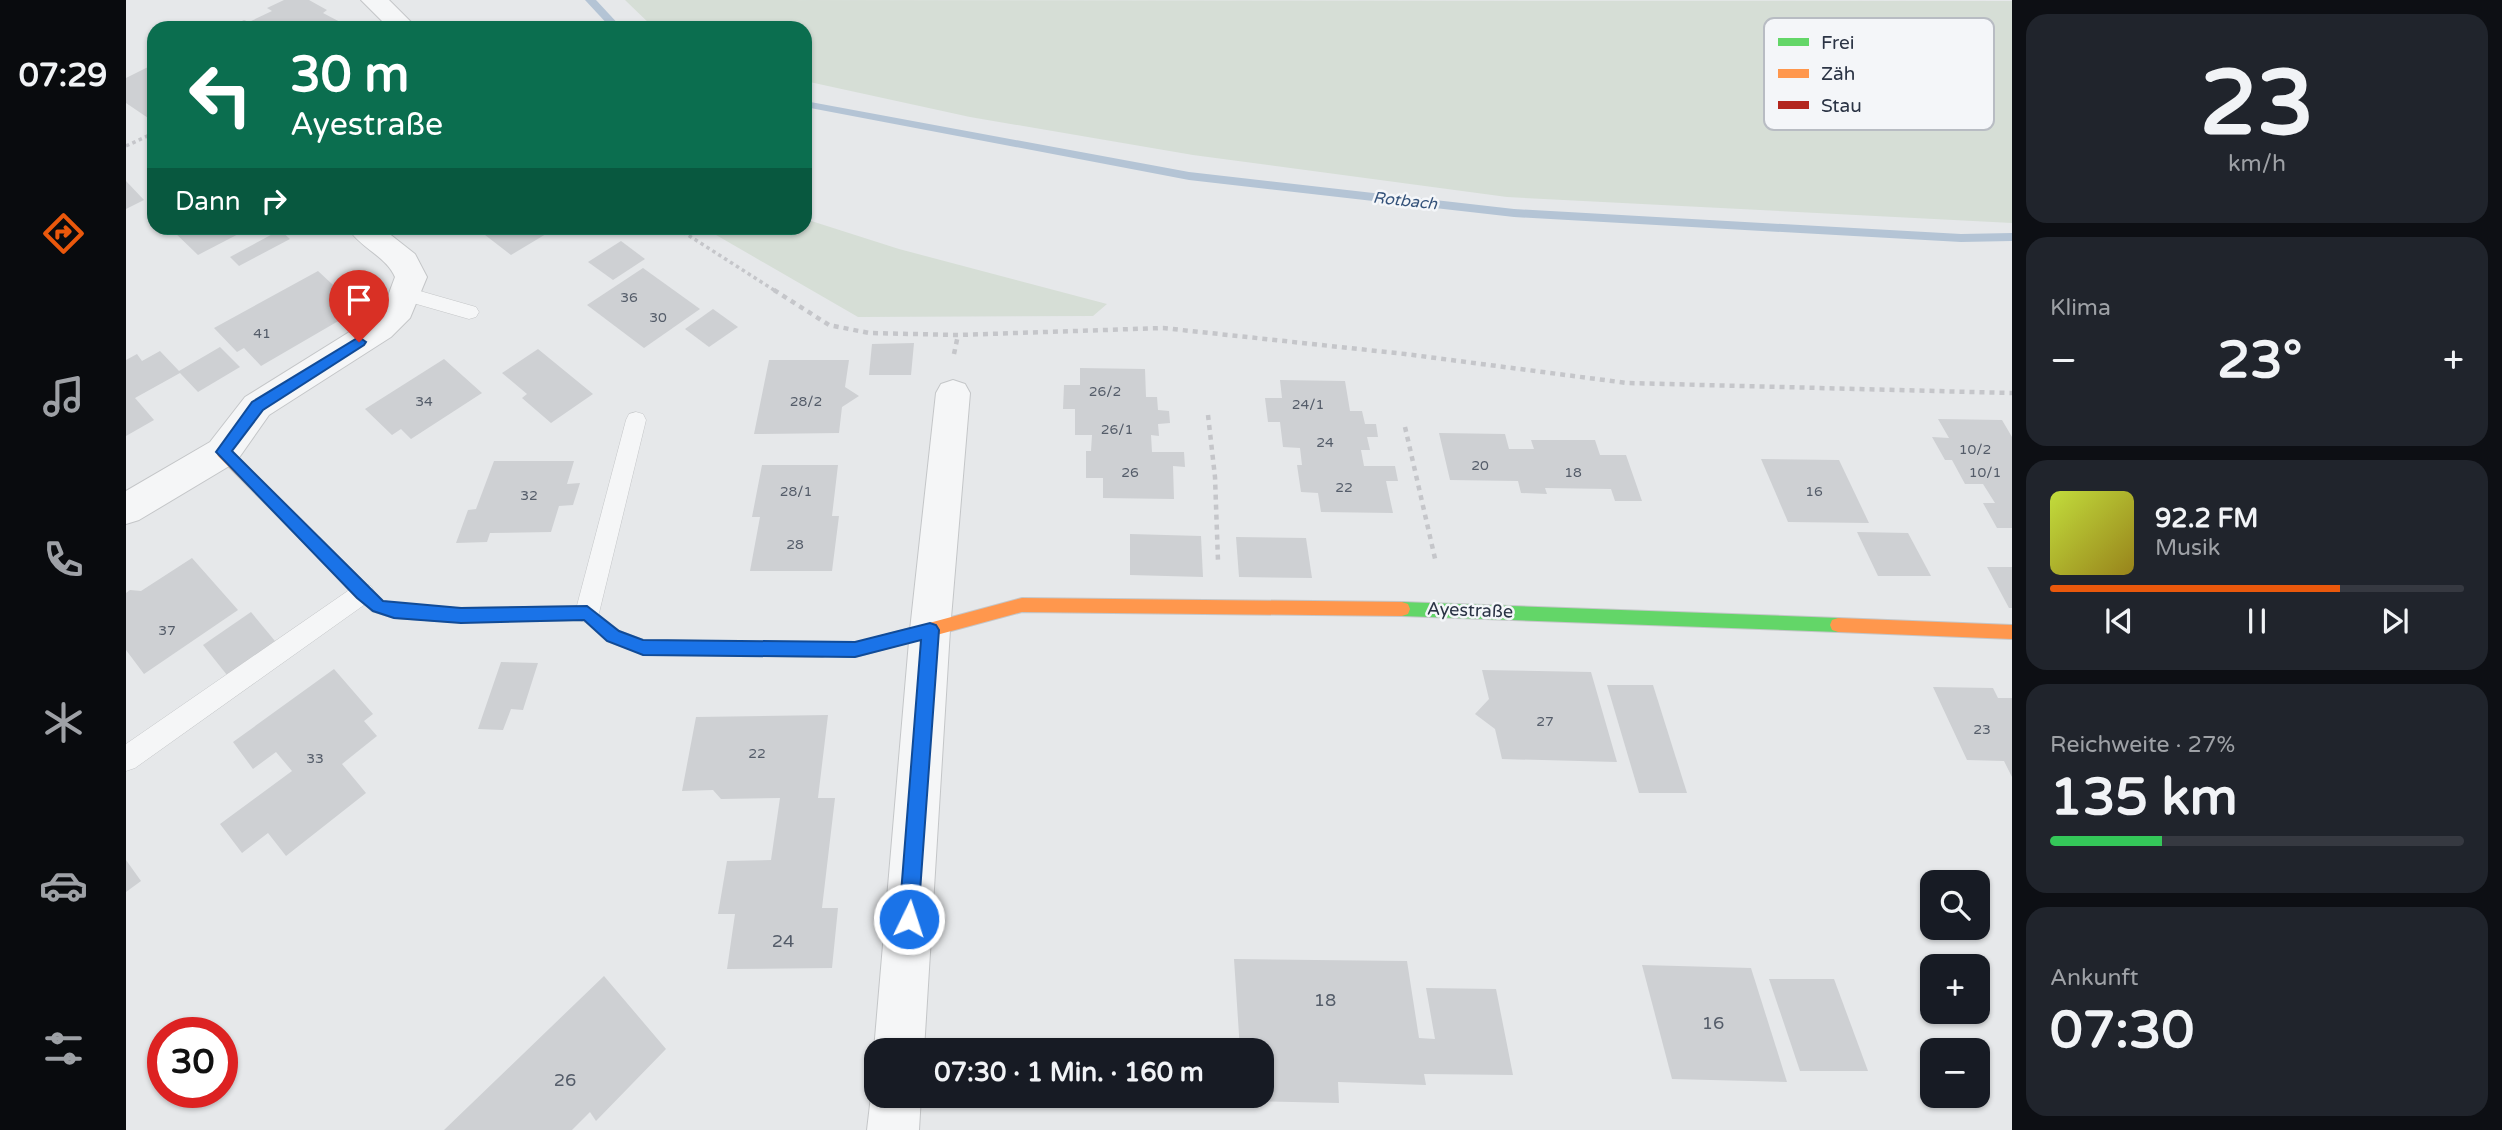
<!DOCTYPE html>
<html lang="de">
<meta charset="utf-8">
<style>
body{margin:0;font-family:"Varela Round",sans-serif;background:#20242c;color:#f1f3f6;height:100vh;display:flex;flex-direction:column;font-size:26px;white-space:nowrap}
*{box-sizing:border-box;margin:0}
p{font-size:23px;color:#9ea1a6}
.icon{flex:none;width:38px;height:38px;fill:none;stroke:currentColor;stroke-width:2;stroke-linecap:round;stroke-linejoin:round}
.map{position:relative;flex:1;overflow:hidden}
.side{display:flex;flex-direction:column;gap:14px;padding:14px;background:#0d0f14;width:490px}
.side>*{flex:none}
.banner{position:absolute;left:21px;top:21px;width:665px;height:214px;border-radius:21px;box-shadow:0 2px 5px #0004;background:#0b6e4f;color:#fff;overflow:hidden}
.buttons{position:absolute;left:1794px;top:870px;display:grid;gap:14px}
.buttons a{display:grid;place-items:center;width:70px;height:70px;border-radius:14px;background:#171b24;box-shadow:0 2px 5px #0004;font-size:35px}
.speed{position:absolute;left:21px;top:1017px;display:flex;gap:14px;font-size:35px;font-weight:700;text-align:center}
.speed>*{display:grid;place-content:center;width:91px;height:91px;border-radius:50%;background:#171b24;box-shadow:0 2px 5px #0004;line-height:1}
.speed .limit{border:10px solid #d22;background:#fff;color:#111}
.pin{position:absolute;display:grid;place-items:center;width:60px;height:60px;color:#fff;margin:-72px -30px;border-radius:50% 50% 50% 0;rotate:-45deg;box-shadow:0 0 7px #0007}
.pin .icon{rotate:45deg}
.me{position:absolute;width:77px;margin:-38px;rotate:4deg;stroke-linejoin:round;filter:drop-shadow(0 0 5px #0008)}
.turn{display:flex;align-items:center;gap:24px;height:147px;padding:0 28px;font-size:32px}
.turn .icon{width:91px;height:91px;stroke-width:2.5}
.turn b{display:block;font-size:49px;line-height:60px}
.then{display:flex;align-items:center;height:66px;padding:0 28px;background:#0003;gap:14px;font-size:26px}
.big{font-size:52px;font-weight:700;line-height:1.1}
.side .tile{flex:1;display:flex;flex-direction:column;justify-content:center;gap:10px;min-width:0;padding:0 24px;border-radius:21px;background:#20242c}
.side .dial{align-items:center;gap:0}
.dial b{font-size:91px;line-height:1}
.song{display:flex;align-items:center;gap:21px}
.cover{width:84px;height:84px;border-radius:10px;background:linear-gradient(135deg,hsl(70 70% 55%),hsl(50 70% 35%))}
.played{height:7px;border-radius:4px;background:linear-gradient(90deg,#ea580c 70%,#363941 70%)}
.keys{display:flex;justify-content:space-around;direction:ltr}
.heat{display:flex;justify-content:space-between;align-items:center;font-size:38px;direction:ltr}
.charge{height:10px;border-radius:5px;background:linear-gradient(90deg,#34c759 27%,#363941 0)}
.trip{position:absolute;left:738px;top:1038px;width:410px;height:70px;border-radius:21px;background:#171b24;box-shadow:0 2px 5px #0004;font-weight:700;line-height:70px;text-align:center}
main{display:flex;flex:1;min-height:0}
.tab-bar{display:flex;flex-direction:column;width:126px;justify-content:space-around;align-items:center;background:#090b0e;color:#9ea1a6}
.tab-bar .icon{width:49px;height:49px}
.tab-bar .active{color:#ea580c}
.tab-bar b{font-size:32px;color:#f1f3f6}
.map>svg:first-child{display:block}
.green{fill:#d6ded6}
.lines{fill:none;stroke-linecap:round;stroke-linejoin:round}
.stream{fill:#b4c4d5;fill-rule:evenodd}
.building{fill:#ced0d3}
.lane-casing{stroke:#c4c6c8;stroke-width:1}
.street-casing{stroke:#c4c6c8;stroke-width:2}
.fast-casing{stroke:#c4c6c8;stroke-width:2}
.slow-casing{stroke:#c4c6c8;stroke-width:2}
.jam-casing{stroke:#c4c6c8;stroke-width:2}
.path-far1{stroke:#c5c6ca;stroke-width:3.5;stroke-dasharray:3.5 3.5;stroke-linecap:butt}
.path{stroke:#c5c6ca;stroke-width:4.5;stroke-dasharray:5 5;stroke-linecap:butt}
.lane{fill:#f5f6f7;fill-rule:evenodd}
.street{fill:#f5f6f7;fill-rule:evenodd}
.fast{fill:#63d668;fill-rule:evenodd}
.slow{fill:#ff974d;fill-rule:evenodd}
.jam{fill:#b3261e;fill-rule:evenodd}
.route{fill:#1a73e8;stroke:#114b97;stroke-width:2}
.labels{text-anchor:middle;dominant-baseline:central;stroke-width:5;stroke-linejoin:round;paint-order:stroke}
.number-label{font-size:14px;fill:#545c69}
.far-water-label{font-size:16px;font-style:italic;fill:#34527a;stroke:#f4f6f9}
.street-label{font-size:18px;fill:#2b3445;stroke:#f4f6f9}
.near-number-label{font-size:18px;fill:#545c69}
.key{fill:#f4f6f9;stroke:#b8bcc3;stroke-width:2}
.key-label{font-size:19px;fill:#2b3445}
</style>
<main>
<nav class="tab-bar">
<b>07:29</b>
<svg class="icon active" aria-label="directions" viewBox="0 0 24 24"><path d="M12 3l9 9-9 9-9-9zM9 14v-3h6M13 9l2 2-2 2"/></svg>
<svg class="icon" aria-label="music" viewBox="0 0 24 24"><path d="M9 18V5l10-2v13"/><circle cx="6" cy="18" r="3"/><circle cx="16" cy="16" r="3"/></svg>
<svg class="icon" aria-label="phone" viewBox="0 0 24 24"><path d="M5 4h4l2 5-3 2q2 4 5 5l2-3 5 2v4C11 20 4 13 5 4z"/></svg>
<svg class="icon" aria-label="climate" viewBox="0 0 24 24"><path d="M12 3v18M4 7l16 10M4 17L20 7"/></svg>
<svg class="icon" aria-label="car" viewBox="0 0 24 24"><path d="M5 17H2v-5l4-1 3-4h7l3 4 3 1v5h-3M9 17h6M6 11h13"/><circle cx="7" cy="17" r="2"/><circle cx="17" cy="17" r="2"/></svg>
<svg class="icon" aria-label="filters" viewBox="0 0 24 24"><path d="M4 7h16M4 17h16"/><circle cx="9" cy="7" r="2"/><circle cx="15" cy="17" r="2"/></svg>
</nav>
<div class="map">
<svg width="1886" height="1130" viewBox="0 0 1886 1130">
<rect width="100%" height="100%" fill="#e6e8ea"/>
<g class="green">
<path d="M499,0L1886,1V223L1381,197L1067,155L844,117L679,81V28H528Z"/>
<path d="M679,219L773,249L981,304L967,316L732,317L578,228H679Z"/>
</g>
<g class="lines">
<g class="stream">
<path d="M459,0H470L496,28H485Z"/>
<path d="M679,101L1063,172L1388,209L1835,234L1886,233V241L1835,242L1388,217L1063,180L679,107Z"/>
</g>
</g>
<g class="building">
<path d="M158,0H183L201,10L197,13L218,24L210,28H101L118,20L123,22L146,11L141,8Z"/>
<path d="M22,67L28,69V122L0,103V78Z"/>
<path d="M0,181L18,200L0,209Z"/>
<path d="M44,228H124L72,255Z"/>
<path d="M350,228H430L385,255Z"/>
<path d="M154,230L164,239L113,266L104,257Z"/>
<path d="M495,241L519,259L487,280L462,262Z"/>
<path d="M517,268L574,309L518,348L461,305Z"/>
<path d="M192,271L233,309L135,366L118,348L111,352L88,328Z"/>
<path d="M587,309L612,327L583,347L559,329Z"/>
<path d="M788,343L785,375H743L746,344Z"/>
<path d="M94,347L114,367L72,392L54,373L9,398L28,420L0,436V360L11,354L16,361L34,351L53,371Z"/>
<path d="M412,349L467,394L425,423L396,398L401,394L376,373Z"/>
<path d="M318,359L356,393L285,439L275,429L266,435L239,409Z"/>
<path d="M643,360H723L719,387L733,396L716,407L713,433L628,434Z"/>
<path d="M954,368L1019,369L1020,397H1031L1032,410L1043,411L1044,423L1032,424L1033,436L1025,435L1026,452H1058L1059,467L1047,466L1048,499L977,498V478H960V451H965L966,435H949V409H937L938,385H954Z"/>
<path d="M1154,380L1219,381L1224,411H1236L1239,424H1250L1252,437H1241L1244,450H1235L1238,466H1269L1272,481H1260L1267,513L1195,512L1192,493L1175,492L1171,465H1176L1174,448L1157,447L1154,422H1142L1139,398H1156Z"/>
<path d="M1812,419L1876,420L1886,437V528H1871L1857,503H1869L1857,484H1839L1826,460H1819L1806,437L1823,438Z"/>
<path d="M1313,433L1379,434L1383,449H1408L1405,440H1469L1474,455H1500L1516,501H1489L1485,489L1419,488L1421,494L1395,493L1392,481L1324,480Z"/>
<path d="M1635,459L1713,460L1743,523L1662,522Z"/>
<path d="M368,461H448L441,484L454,483L447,505L433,506L425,532L364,533L361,542L330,543L342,510L350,509Z"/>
<path d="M636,465H712L706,516H713L706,571H624L634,517H626Z"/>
<path d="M1731,532L1782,533L1805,576H1752Z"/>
<path d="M1004,534L1075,536L1077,577L1004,575Z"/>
<path d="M1110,537L1180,538L1186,578L1113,577Z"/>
<path d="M66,558L112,610L18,674L0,650V593L4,590L15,591Z"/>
<path d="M1861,567H1886V608H1883Z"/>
<path d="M125,612L149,641L101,675L77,645Z"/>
<path d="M375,662L412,663L397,710L385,709L377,730L352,729Z"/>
<path d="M208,669L247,714L238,721L251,736L216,764L240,793L160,856L142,833L116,853L94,824L166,771L150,752L127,769L107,742Z"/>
<path d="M1356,670L1465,672L1491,762L1376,759L1369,729L1349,714L1363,699Z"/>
<path d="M1481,685H1527L1561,793H1513Z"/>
<path d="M1807,687L1867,688L1872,698H1886V777L1878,761L1841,760Z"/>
<path d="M702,715L692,798H709L696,908H712L706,968L601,969L609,914H592L601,861L645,860L654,798L595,799L587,790L556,791L570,717Z"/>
<path d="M0,860L15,881L0,892Z"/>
<path d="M1108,959L1281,961L1293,1038L1309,1039L1300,988L1370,989L1387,1075L1298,1074L1300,1085L1212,1082L1213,1103L1118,1101L1117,1096H1136V1050H1114Z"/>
<path d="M1516,965L1625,968L1661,1082L1546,1079Z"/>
<path d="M478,976L540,1049L470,1121L464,1112L446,1130H318Z"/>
<path d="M1643,979H1708L1742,1071H1674Z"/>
</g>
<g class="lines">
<defs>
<g id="lane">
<path d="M280,287L350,307L353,312L350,317L343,319L273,299L271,294L273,289Z"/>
<path d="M510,412L517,414L520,420L473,613L469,620L461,623L453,620L449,613L500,420L503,414Z"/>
<path d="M237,583L245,586L249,593L245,600L9,768L0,771V744L229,586Z"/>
</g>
<g id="street">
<path d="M235,0H263L291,28H263Z"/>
<path d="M222,228H256L289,254L301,277L284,318L265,337L143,415L110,462L13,520L0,524V491L84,442L119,397L241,321L259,304L269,277C260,256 234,248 222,228Z"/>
<path d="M827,380L839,384L844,393L824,630L798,1050H751V1057L748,1050L784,630L810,393L815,384Z"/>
<path d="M751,1081V1096H795L793,1130H741L745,1096Z"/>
</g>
<path id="fast" d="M1276,602L1712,618L1718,620L1720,625L1718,630L1712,632L1276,616L1270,614L1268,609L1270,604Z"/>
<g id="slow">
<path d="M97,446L102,448L257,601L268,604L329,608L335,610L337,615L335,620L329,622L268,618L246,611L92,456L90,452Z"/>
<path d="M896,598L1276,602L1282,604L1284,609L1282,614L1276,616L896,612L729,657L690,655L688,650L690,645L729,643Z"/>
<path d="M1712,618L1886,625V639L1712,632L1706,630L1704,625L1706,620Z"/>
</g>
<path id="jam" d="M461,606L493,631L517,640L696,643L702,645L704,650L702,655L696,657L517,654L481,641L458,620L329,622L323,620L321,615L323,610L329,608Z"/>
</defs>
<use href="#lane" class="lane-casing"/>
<use href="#street" class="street-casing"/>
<use href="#fast" class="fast-casing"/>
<use href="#slow" class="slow-casing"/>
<use href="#jam" class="jam-casing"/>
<g class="path-far1">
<path d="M0,146L28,133"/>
<path d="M551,228L651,292"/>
</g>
<g class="path">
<path d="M648,290L703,325L743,333L832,335L1037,328L1279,354L1501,383L1886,393"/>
<path d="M828,354L832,335"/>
<path d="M1082,415L1089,477L1092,561"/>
<path d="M1279,427L1310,563"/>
</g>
<use href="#lane" class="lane"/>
<use href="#street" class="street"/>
<use href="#fast" class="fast"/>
<use href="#slow" class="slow"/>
<use href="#jam" class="jam"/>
</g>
<path class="route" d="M233,337L240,342L238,345L137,410L106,451L257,601L335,608L461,606L493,631L517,640L729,642L804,623L810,625L813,630L792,919L790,926L783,928L776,926L773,919L795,640L729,657L517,655L481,641L458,620L335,623L268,618L247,611L231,598L90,452L126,402Z"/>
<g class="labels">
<g class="number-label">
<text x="503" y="297">36</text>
<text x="532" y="317">30</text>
<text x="136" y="333">41</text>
<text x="979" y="391">26/2</text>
<text x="298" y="401">34</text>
<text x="680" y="401">28/2</text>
<text x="1182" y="404">24/1</text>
<text x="991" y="429">26/1</text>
<text x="1199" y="442">24</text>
<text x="1849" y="449">10/2</text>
<text x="1354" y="465">20</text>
<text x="1004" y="472">26</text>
<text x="1447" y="472">18</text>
<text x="1859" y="472">10/1</text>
<text x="1218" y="487">22</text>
<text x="670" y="491">28/1</text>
<text x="1688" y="491">16</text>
<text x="403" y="495">32</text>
<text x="669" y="544">28</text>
<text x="41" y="630">37</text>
<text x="1419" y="721">27</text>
<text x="1856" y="729">23</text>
<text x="631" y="753">22</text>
<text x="189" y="758">33</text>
</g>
<g class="far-water-label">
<text transform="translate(1279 201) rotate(6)">Rotbach</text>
</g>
<g class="street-label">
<text transform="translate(1344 610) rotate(2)">Ayestraße</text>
</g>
<g class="near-number-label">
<text x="657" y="941">24</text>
<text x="1199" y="1000">18</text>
<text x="1587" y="1023">16</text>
<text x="439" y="1080">26</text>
</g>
</g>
<rect x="1638" y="18" width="230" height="112" rx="10" class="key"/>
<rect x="1652" y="38" width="31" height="8" fill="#63d668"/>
<rect x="1652" y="69" width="31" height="9" fill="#ff974d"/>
<rect x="1652" y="101" width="31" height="8" fill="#b3261e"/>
<g class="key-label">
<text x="1695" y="49">Frei</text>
<text x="1695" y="80">Zäh</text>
<text x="1695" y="112">Stau</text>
</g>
</svg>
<div class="buttons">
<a><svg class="icon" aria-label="search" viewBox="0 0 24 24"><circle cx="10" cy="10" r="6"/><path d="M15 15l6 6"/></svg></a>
<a>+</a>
<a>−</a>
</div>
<div class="speed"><div class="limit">30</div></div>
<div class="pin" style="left:233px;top:342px;background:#d93025"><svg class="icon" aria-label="arrive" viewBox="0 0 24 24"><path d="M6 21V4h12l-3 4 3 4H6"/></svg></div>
<svg class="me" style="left:783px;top:919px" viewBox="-20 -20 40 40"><circle r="17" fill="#1a73e8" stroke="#fff" stroke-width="3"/><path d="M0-11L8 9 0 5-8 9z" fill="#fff"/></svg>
<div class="trip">07:30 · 1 Min. · 160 m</div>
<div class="banner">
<div class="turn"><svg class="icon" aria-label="left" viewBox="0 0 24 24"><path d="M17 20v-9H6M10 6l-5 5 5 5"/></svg><div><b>30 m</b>Ayestraße</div></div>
<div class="then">Dann<svg class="icon" aria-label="right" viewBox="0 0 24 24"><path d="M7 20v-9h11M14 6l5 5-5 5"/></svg></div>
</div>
</div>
<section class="side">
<div class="tile dial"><b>23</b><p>km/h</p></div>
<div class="tile"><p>Klima</p>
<div class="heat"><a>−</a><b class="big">23°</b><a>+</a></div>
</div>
<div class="tile">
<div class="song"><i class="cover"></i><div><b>92.2 FM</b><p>Musik</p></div></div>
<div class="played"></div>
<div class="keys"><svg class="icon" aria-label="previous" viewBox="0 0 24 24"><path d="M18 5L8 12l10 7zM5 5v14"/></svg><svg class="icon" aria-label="pause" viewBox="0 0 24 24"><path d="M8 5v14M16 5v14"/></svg><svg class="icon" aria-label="next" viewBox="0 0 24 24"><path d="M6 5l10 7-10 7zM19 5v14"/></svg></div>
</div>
<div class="tile"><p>Reichweite · 27%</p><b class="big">135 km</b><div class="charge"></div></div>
<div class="tile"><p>Ankunft</p><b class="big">07:30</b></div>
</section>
</main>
